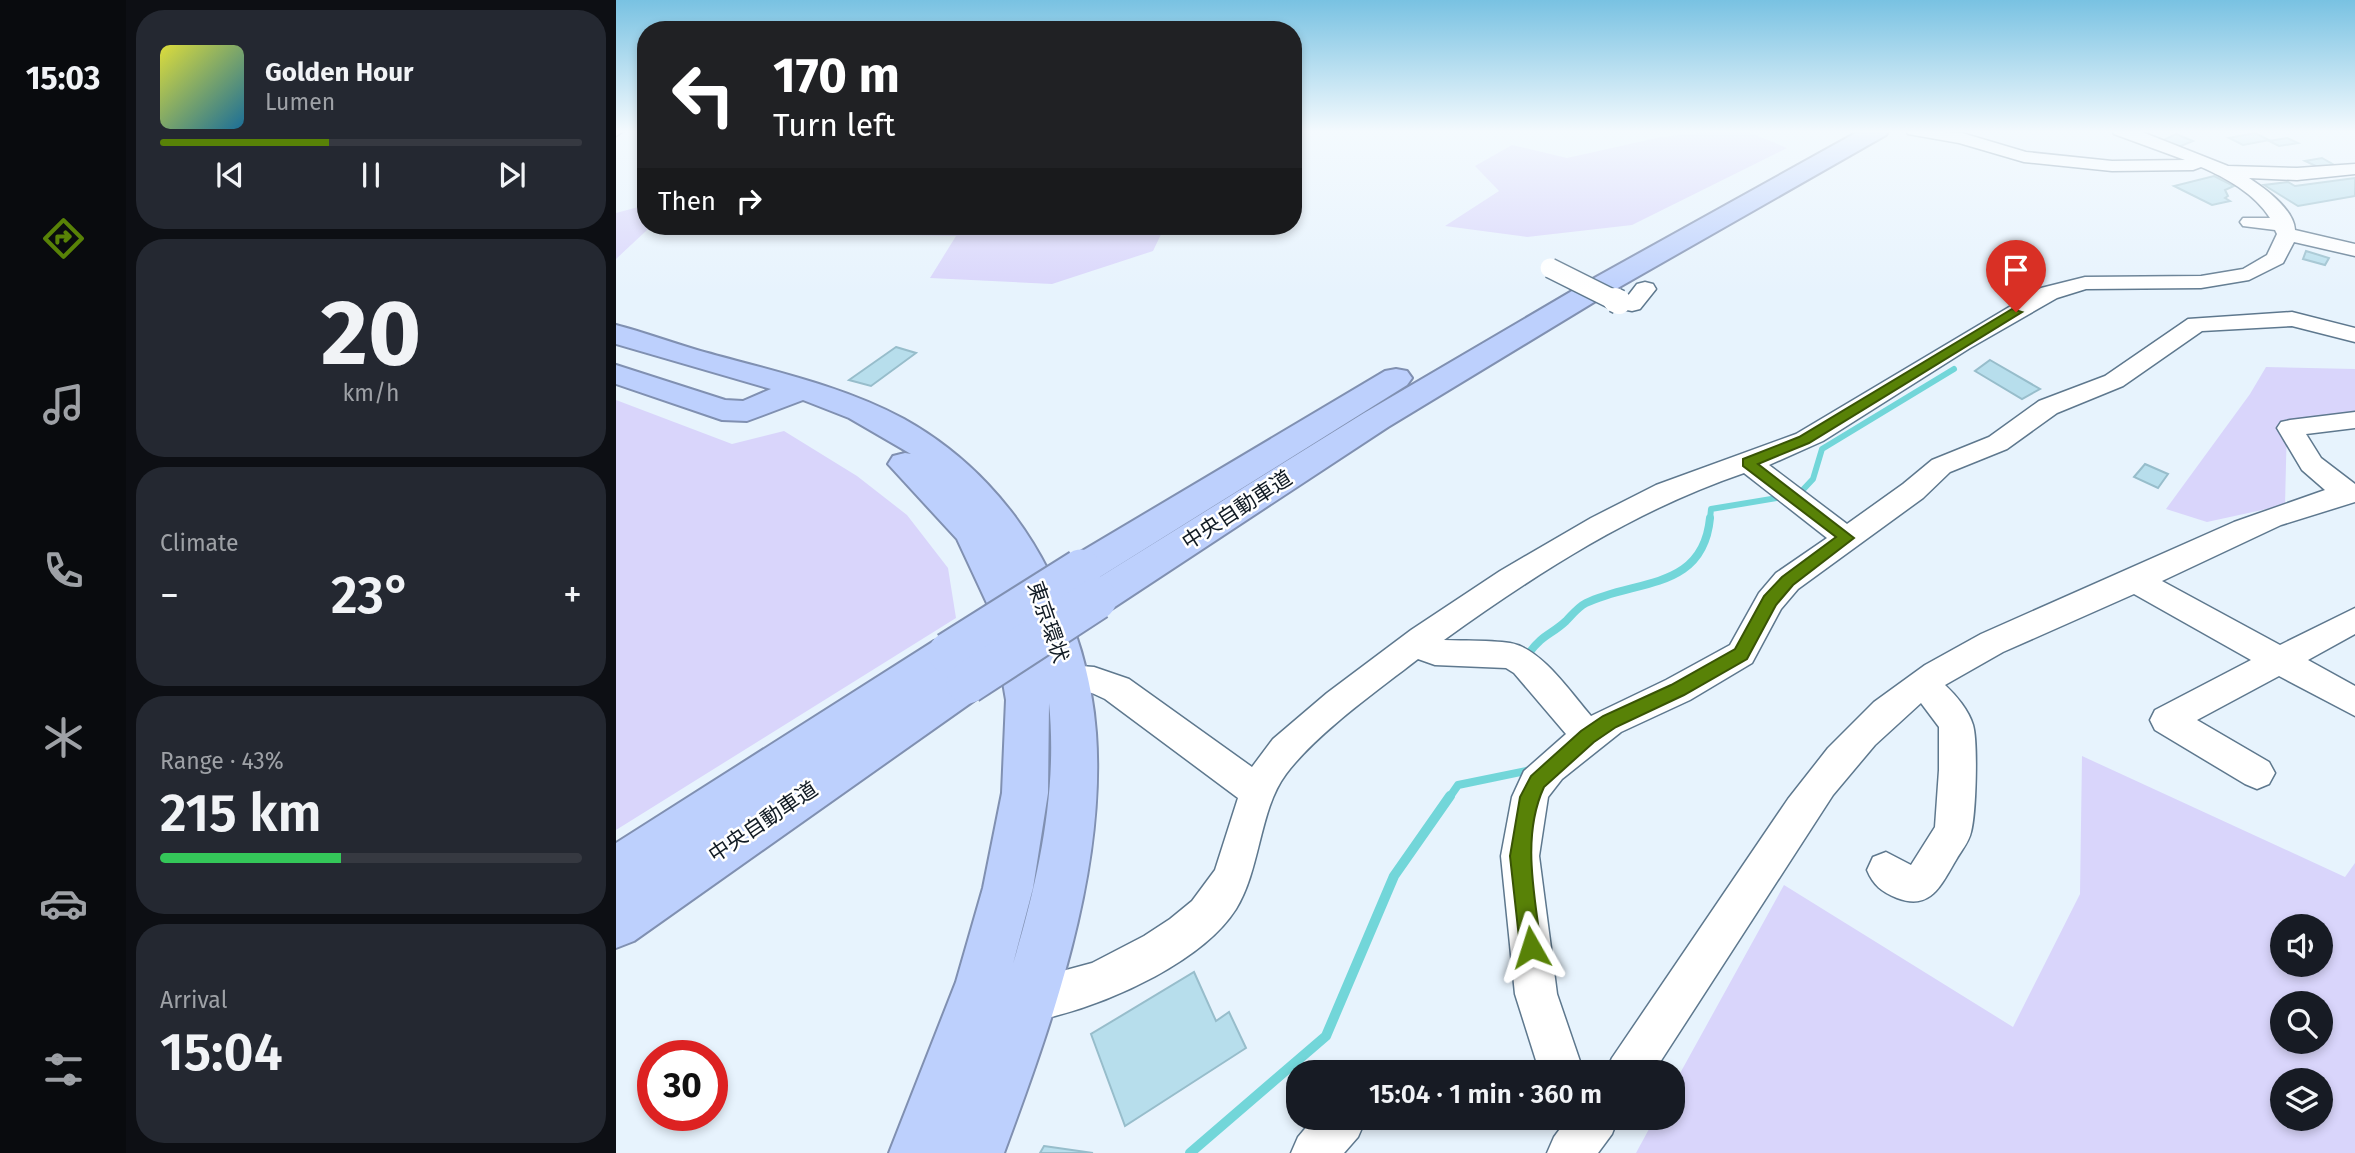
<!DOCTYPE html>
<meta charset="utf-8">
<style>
body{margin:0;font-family:"Fira Sans","Noto Sans JP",sans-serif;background:#242831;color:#f1f3f6;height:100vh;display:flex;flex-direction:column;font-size:26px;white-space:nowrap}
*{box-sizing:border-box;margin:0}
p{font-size:23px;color:#9ea1a6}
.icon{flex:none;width:38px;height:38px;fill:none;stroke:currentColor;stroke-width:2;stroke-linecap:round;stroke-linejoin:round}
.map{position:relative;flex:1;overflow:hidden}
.details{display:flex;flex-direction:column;gap:10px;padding:10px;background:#0d0f14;width:490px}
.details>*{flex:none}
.hud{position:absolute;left:21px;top:21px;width:665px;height:214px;border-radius:28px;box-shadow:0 4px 10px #0003;background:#202124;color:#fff;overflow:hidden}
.controls{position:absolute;left:1654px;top:914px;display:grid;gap:14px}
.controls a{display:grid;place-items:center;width:63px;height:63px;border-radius:50%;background:#171b24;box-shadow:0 4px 10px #0003;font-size:35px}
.speed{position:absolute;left:21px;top:1040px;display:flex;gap:14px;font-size:35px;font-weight:700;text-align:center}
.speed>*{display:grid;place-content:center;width:91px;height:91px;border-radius:50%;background:#171b24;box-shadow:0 4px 10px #0003;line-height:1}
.speed .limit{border:10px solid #d22;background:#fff;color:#111}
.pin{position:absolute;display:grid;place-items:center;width:60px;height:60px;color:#fff;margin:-72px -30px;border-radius:50% 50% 50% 0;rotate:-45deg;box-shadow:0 0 7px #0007}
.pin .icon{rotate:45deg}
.me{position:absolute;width:77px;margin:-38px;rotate:354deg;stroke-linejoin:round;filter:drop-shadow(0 0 5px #0008)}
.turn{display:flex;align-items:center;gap:24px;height:147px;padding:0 21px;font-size:32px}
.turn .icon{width:91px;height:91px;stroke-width:2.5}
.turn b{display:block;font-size:49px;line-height:60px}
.then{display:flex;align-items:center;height:66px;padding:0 21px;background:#0003;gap:14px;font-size:26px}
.big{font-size:52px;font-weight:600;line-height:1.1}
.details .card{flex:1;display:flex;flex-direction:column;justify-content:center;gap:10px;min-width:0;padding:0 24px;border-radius:28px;background:#242831}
.details .dial{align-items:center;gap:0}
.dial b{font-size:91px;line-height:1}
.song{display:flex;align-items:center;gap:21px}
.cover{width:84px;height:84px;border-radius:10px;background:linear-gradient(135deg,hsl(60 70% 55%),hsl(200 70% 35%))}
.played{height:7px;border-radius:4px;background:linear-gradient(90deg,#588207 40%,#363941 40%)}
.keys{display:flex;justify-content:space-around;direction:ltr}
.heat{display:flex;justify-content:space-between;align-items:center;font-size:38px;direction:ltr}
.charge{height:10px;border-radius:5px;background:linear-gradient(90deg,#34c759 43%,#363941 0)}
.trip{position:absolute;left:670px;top:1060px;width:399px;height:70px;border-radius:28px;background:#171b24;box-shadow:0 4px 10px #0003;font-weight:600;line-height:70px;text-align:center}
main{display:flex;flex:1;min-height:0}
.dock{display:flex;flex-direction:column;width:126px;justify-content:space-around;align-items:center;background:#090b0e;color:#9ea1a6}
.dock .icon{width:49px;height:49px}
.dock .active{color:#588207}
.dock b{font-size:32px;color:#f1f3f6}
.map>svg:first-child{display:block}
.green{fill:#d9d5fb;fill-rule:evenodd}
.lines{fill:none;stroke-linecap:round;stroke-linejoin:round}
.stream-far2{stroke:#72d6d9;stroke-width:6}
.stream-far1{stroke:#72d6d9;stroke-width:8}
.stream{stroke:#72d6d9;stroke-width:10}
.building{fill:#b7deec;stroke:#97bdcb;stroke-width:2}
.minor-casing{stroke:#5e788e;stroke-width:3}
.highway-casing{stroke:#8090b1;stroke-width:4}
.minor{fill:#fff;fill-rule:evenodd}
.highway{fill:#bdd0fd;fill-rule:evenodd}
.minor-bridge-far1-casing{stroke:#5e788e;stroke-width:22;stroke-linecap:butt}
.minor-bridge-casing{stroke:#5e788e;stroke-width:27;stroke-linecap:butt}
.highway-bridge-casing{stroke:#8090b1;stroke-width:45;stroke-linecap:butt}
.minor-bridge-far1{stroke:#fff;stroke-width:19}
.minor-bridge{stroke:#fff;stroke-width:24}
.highway-bridge{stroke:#bdd0fd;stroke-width:41}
.route{fill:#588207;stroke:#395405;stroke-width:2}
.labels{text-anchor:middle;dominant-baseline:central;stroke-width:5;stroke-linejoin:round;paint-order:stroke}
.street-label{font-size:21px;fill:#101a23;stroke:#fff}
</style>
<main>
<nav class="dock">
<b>15:03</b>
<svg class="icon active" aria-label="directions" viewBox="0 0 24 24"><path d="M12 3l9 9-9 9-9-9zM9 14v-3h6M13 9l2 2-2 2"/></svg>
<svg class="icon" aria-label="music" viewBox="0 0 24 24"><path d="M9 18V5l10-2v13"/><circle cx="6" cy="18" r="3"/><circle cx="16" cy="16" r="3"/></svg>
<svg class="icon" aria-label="phone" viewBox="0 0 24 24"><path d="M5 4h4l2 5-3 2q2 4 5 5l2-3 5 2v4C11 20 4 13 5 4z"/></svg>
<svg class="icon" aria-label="climate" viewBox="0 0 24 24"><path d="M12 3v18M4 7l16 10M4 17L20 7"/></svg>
<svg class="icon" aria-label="car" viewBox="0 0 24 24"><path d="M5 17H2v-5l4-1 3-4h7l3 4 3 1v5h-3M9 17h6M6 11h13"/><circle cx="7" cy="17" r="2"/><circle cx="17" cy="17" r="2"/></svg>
<svg class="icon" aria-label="filters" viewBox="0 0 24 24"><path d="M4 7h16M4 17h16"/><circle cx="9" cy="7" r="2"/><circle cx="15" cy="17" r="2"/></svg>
</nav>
<section class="details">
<div class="card">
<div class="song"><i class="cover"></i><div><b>Golden Hour</b><p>Lumen</p></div></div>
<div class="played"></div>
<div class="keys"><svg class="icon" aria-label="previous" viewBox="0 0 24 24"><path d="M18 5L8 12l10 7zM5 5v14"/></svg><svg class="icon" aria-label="pause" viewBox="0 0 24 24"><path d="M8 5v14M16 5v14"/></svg><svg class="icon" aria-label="next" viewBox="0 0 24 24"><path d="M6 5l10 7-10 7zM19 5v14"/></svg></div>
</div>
<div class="card dial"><b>20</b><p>km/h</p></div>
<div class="card"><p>Climate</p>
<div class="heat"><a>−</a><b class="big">23°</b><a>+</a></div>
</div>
<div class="card"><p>Range · 43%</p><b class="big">215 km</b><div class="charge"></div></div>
<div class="card"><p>Arrival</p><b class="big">15:04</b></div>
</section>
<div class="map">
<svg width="1739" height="1153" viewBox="0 0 1739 1153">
<rect width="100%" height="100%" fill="#e7f3fd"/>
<g class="green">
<path d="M1112,130H1128L1171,148L1016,225L911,237L829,226L883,191L859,166L896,145L951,158L1045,137Z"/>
<path d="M30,205V226H549L537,251L436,284L314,278L340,236L31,230L0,259V213Z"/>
<path d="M1650,367L1739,369V424L1671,423L1669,505L1591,522L1550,509L1634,394Z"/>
<path d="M0,400L116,444L168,431L241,476L291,515L332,568L340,618L0,830Z"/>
<path d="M1466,756L1729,877L1739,863V1153H1020L1039,1118H1057V1086L1168,885L1397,1027L1464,894ZM1666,926H1704V964H1666ZM1666,1003H1704V1041H1666ZM1666,1080H1704V1118H1666Z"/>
</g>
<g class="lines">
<g class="stream-far2">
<path d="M1183,494L1197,479L1206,449L1338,369"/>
<path d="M1094,519L1095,509L1167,497"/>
</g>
<g class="stream-far1">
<path d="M918,658L913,653C927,634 935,635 950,621C956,615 962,607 970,603C1020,579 1087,591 1094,518"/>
<path d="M833,798L842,785L915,770"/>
</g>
<path class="stream" d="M574,1153L710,1036L778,876L834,796"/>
</g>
<g class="building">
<path d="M1639,133L1653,140L1627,145L1613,138Z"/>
<path d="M1560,134L1577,141L1560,148L1543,142Z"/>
<path d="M1671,138L1682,143L1663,146L1653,141Z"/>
<path d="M1706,158L1720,166L1704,168L1689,161Z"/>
<path d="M1598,176L1618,186L1609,190L1612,196L1609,198L1614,201L1596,205L1558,186Z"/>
<path d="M1739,178V196L1682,206L1648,185L1672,182L1679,186Z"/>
<path d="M1690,251L1713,258L1709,265L1687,259Z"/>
<path d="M280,347L300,353L255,386L233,380Z"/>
<path d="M1374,360L1424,389L1406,399L1359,371Z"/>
<path d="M1529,464L1552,474L1542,488L1518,477Z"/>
<path d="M578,972L600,1021L613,1012L630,1048L509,1126L475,1034Z"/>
<path d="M428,1146L477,1153H424Z"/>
</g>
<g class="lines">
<defs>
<g id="minor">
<path d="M0,130H9L0,136Z"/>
<path d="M1290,130L1346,133L1410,152L1496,161L1569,160L1498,134L1496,130H1521L1612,166L1681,168L1739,164V174L1681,180L1633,178C1650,189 1678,210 1679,230L1739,244V256L1678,242L1667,263L1633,280L1585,288L1470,289L1441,298L1354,348L1207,441L1153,465L1231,524L1287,484L1316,460L1373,437L1423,401L1489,376L1572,319L1676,312L1739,328V342L1676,326L1586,331L1507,386L1441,413L1391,449L1334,472L1307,498L1182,589L1165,609L1136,663L1074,700L1005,732L946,779L932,797L923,856L941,994L968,1073H924L899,994L885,856L896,797L908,771L950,734L898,673L890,668L819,665L802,659C761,691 701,733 670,774C643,810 645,868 620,909C587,961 497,1001 439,1016C428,1019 413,1024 402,1023C397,1022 392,1019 387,1017L381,1002L387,987L476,963L528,936L554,919L576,901L599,870L622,798L489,699L476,693L439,687L435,678L439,669L451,665L478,667L513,679L636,767L657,739L711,693L795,630L884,571L975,518L1040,485L1180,434L1425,288L1469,277L1585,276L1627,269L1651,255L1661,234L1659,230L1627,226L1624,222L1627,218H1654C1638,193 1610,178 1585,167L1577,170L1496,171L1408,162L1343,143L1292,134ZM1128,473L1211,538L1160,573L1143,593L1114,645L1050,680L975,716C955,693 925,648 894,643C873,640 850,641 828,640C921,573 1019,510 1128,473Z"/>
<path d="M1029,282L1037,284L1040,289L1024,309L1016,311L995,307L992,302L995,297H1011L1021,284Z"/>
<path d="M1739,412V428L1690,434L1705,458L1739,484V502L1665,525L1546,581L1664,645L1739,608V634L1692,660L1739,686V716L1663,676L1581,720L1653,762L1659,773L1653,784L1641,789L1629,784L1539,730L1534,720L1539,710L1635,660L1518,594L1387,652L1329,685C1340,695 1353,711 1357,725C1362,742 1360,814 1355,832C1353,842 1345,851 1340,860C1325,885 1315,911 1281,898C1266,892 1257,885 1251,870L1257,857L1270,852L1295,865L1319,827L1323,770V727L1305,703L1259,745L1217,795L1037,1073H989L996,1058L1172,799L1212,748L1258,702L1309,665L1365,634L1618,522L1709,490L1686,470L1661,428L1665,422L1674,420Z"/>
<path d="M698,1118H747L749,1121L742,1137L728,1153H675L682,1137Z"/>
<path d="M952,1118H1002L996,1134L982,1153H931L938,1137Z"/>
</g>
<g id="highway">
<path d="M1245,130H1273L1270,135L993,293L772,427L494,610L480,614L466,610L460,599L466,588L748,413L973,281Z"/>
<path d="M0,325C27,332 54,342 81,350C151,370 223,384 288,419C351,454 401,508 433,572C459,622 476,677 480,733C490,873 436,1023 388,1153H273L340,982L367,888L386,793L390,700L375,612L341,539L272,464L277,456L289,453L295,454L233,418L187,400L131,421L106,420L0,384V365L109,400L127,401L155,389L0,344ZM433,703C442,792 422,880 397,964L417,888L432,793Z"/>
<path d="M780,369L791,371L796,378L791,385L479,580L465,584L451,580L446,570L451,560L769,371Z"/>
<path d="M333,637L348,641L354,653L348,665L341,669L351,666L366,671L372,683L366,695L18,941L0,948V843L318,641Z"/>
</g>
</defs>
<use href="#minor" class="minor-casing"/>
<use href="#highway" class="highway-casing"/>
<use href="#minor" class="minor"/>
<use href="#highway" class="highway"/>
<defs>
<path id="minor-bridge-far1" d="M934,268L1002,302"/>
<path id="minor-bridge" d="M999,300L1003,302"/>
<g id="highway-bridge">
<path d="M333,653L465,570"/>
<path d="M351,683L480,599"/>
</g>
</defs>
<use href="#minor-bridge-far1" class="minor-bridge-far1-casing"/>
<use href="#minor-bridge" class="minor-bridge-casing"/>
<use href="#highway-bridge" class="highway-bridge-casing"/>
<use href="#minor-bridge-far1" class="minor-bridge-far1"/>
<use href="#minor-bridge" class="minor-bridge"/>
<use href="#highway-bridge" class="highway-bridge"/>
</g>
<linearGradient id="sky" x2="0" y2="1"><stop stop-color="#79c2e2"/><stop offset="0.45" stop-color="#f4fafe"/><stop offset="1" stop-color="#f4fafe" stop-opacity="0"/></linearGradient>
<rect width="1739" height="292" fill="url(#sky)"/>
<path class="route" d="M1396,309L1406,312L1193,443L1142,464L1238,538L1177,585L1160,605L1131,659L1068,695L1000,727L978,742L928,787C905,837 919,895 925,947L922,955L915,958L907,955L904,947L894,856L904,797L915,776L965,731L987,716L1055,685L1119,649L1148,596L1166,577L1220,537L1127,466V459L1183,437Z"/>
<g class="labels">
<g class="street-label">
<text transform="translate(621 510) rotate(-33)">中央自動車道</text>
<text transform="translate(432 622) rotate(71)">東京環状</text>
<text transform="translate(147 822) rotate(-34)">中央自動車道</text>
</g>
</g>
</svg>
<div class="controls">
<a><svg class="icon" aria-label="sound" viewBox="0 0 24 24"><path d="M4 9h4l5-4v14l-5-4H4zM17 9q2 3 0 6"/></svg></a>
<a><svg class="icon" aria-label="search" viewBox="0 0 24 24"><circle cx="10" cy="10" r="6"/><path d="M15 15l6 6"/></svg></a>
<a><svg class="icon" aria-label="layers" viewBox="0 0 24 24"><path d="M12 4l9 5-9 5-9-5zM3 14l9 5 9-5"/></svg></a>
</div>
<div class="speed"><div class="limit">30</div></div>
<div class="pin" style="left:1400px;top:312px;background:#d93025"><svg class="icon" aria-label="arrive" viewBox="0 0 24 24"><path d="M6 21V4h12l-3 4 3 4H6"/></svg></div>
<svg class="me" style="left:915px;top:947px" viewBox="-20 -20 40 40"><path d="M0-17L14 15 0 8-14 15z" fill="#588207" stroke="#fff" stroke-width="4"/></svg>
<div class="trip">15:04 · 1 min · 360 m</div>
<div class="hud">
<div class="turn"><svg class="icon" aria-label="left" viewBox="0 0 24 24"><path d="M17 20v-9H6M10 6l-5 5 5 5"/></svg><div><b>170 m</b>Turn left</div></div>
<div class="then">Then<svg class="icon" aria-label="right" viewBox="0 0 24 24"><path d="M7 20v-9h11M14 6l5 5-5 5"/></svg></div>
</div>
</div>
</main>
